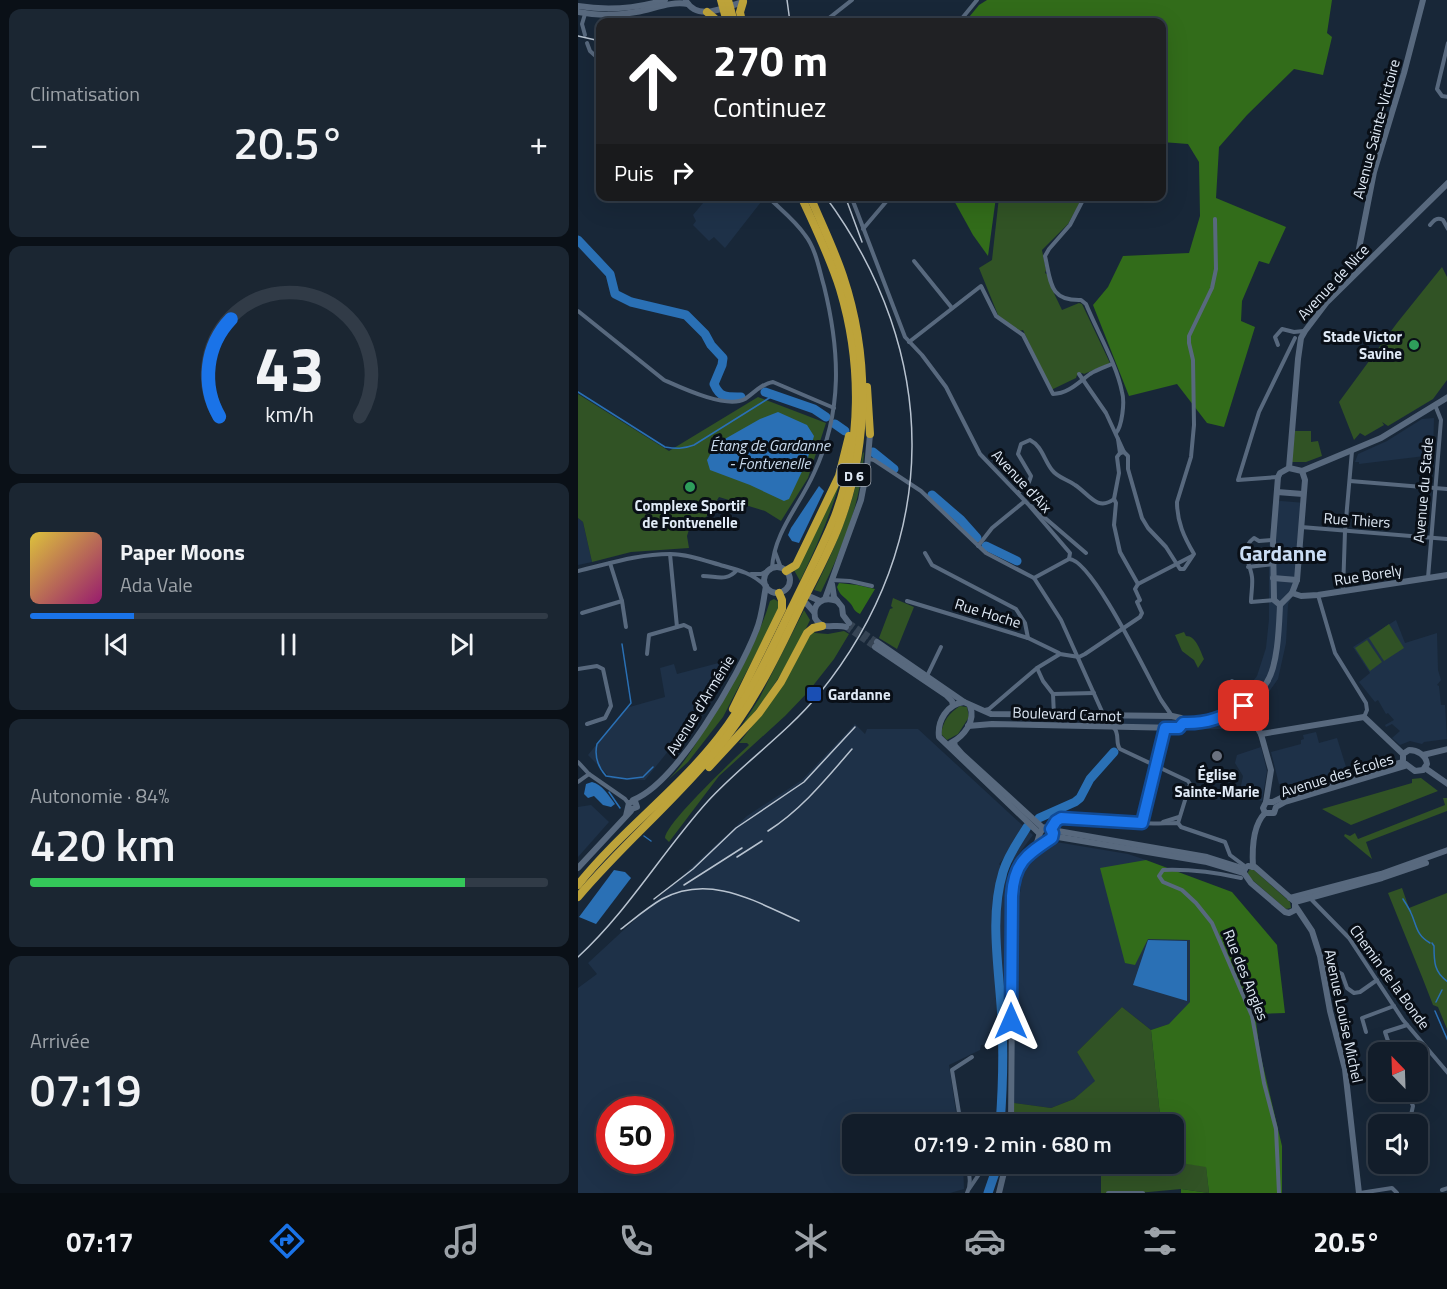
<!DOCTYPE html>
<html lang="fr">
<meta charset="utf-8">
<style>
body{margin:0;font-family:"Titillium Web",sans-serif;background:#1b2632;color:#f1f3f6;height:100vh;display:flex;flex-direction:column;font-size:22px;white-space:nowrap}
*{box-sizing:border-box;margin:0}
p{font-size:20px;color:#9ca2a8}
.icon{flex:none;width:33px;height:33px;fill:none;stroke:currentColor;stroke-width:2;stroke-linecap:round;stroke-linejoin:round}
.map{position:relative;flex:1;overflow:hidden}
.panel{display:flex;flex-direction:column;gap:9px;padding:9px;background:#0a1017;width:578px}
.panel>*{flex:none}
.top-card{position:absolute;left:18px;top:18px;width:570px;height:183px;border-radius:12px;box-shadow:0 6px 24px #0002,0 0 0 2px #313b47;background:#202124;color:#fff;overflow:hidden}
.needle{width:39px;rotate:337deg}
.buttons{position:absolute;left:790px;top:1042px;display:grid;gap:12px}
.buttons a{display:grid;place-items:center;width:60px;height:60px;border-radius:12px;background:#121d2a;box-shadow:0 6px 24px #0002,0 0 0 2px #313b47;font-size:30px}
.speed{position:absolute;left:18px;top:1096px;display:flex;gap:12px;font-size:30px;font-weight:700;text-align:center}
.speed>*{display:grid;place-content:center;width:78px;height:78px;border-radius:50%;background:#121d2a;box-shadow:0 6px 24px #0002,0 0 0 2px #313b47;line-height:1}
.speed .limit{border:9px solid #d22;background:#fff;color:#111}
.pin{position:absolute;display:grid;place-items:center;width:51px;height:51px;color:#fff;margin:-26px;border-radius:12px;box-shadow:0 3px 9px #0006}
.me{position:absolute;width:66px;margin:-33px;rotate:0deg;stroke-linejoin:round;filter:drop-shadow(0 0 4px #0008)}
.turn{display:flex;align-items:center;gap:21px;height:126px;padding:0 18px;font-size:27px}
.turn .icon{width:78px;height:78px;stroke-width:2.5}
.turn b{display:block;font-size:42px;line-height:51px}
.then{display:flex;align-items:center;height:57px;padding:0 18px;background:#0003;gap:12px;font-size:22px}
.big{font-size:45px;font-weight:600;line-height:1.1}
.panel .tile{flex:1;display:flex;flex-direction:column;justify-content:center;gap:9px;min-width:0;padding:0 21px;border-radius:12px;background:#1b2632}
.panel .dial{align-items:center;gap:0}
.dial svg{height:156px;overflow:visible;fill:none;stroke:#313b47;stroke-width:7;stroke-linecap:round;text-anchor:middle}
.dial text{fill:#f1f3f6;stroke:none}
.song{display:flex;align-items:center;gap:18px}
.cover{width:72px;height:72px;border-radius:9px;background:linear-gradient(135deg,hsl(50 70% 55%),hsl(320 70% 35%))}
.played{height:6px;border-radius:3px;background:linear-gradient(90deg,#1a73e8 20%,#313b47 20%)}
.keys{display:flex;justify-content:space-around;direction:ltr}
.heat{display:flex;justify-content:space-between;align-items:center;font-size:33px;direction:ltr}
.charge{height:9px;border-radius:4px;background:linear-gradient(90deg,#34c759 84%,#313b47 0)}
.trip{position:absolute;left:264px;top:1114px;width:342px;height:60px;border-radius:12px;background:#121d2a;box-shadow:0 6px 24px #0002,0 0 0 2px #313b47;font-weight:600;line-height:60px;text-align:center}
.dock{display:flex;height:96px;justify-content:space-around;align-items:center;background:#070c11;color:#9ca2a8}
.dock .icon{width:42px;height:42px}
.dock .active{color:#1a73e8}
.dock b{font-size:27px;color:#f1f3f6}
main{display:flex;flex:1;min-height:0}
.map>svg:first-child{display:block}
.built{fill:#1e3148;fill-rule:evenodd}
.green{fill:#315325}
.forest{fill:#326c1a}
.water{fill:#2a70b5}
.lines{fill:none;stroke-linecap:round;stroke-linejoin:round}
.stream{stroke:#2a70b5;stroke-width:1.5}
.river{stroke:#2a70b5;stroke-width:9}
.secondary-tunnel{stroke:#364454;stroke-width:6;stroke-dasharray:6 3;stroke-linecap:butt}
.street{stroke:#58697e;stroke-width:4}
.secondary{stroke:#58697e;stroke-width:6}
.highway{stroke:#bda33a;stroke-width:8}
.rail{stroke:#b8c3d0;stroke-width:1.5}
.route-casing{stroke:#114b97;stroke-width:15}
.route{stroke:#1a73e8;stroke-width:10}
.leisure-dot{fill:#2e9e5b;stroke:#090f17;stroke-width:2}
.transit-dot{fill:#1a4fb4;stroke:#090f17;stroke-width:2}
.worship-dot{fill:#6b7280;stroke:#090f17;stroke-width:2}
.labels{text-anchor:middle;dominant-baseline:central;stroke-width:6;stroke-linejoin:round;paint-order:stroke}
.shield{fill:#090f17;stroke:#a0a8b3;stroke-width:1.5}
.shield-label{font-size:14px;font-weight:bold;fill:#e0eaf6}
.street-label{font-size:15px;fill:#e0eaf6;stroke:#090f17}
.poi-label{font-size:15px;font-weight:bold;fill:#e0eaf6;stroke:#090f17}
.water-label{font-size:16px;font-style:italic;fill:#c8d9ec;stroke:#090f17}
.district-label{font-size:21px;font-weight:bold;fill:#caddf5;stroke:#090f17}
</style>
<main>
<section class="panel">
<div class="tile"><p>Climatisation</p>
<div class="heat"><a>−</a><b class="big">20.5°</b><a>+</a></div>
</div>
<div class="tile dial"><svg viewBox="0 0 100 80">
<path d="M14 69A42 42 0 1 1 86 69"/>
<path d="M14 69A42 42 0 0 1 20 19" stroke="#1a73e8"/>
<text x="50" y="56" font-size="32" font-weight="700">43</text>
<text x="50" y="72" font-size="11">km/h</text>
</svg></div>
<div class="tile">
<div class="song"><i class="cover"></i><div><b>Paper Moons</b><p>Ada Vale</p></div></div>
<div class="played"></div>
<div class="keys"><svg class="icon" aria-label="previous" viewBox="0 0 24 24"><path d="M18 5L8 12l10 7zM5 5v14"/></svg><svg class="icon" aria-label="pause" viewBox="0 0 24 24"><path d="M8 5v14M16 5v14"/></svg><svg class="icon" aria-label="next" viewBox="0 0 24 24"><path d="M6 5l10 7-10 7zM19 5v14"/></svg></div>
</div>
<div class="tile"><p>Autonomie · 84%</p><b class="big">420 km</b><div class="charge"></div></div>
<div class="tile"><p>Arrivée</p><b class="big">07:19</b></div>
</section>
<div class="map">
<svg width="870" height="1193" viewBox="0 0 870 1193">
<rect width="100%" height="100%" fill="#182738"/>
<g class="built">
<path d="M130,197H177L183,202L147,248L136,237L131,241L115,225L118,221L115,215Z"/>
<path d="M856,418L855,455L781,464V462H777L780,454L809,441L844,419Z"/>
<path d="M703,501L728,503L720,587L710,604L708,643L700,679L681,706L644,729H542L544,714L602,715L619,719L642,711L662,697L679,676L688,648L691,619V549L695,502Z"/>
<path d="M0,518L5,522L14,562L0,565Z"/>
<path d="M818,620L827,643L859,633L860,670L863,680L859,685L861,686L863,705H867L869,739L846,742L844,744L832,741L822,745L814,738L822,731L814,724L808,727L807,725L816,720L810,713L808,714L800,700L797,702L781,682L792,673L775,647Z"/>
<path d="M148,661L150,668L119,715L67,780L34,779L10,755L48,708L87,697L82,668L96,664L99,674Z"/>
<path d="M277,724L287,734L289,729H340L455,835L434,863L426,858L421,864L429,872V877L426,940L427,989L426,992L419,993L420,1044L403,1045L402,1050L371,1065L380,1125H274V1164H385L386,1189L372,1193H0V988L19,974L10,963L169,816L224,780ZM32,1110H82V1161H32Z"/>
<path d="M738,732L741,743L759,738L769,770L759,774L758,771L753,772V776L707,790L705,783L701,784L693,752L723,744V740L726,739L725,735Z"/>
<path d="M683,747L689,771L684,801L661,795L665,776L657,763L659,755Z"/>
<path d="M13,805L31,822L0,857V807Z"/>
<path d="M478,842L550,854L568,860L575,882L654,983L591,1024L573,1030L544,1007L499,1052L518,1081L496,1099L473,1108L436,1103L437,902L443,890V886L439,885L441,875L463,850L462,847L477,845Z"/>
</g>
<g class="green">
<path d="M421,197H505L490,224L464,250L468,270L467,273L470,275L473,287L484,310L501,303L504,304L532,363L506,374L504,373L499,375L498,378L473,390L445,330L441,331L420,315L401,268L414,260Z"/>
<path d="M864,267L869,277V380L855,399L810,426L804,422L806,425L787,436L782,433L776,440L761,402L819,323Z"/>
<path d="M0,394L91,451L180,397L248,423L230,478L203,521L187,511L141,497L125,522L114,520L109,536L111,548L53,552L14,562L5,522L0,518Z"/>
<path d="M717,431H733V442L740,441L744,456L728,462H713Z"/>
<path d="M285,452L286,453C283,503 265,547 243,592L236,590C258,546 277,502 285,452Z"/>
<path d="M265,472C255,509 239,546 222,581L216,570Z"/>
<path d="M315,598L336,607L319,649L301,638L312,609L315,608L313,606Z"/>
<path d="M196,599L201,602L202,607L145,717L110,762L90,780C107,763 117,745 130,724C156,681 177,649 192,601Z"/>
<path d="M226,610L232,620C213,662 188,700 158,735L182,697Z"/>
<path d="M811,624L826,648L806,661L791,638Z"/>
<path d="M235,630L237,633L250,634L266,631L271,634L256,659L230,692L207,716L141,776L91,842L87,838C87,824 157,758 171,745L169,743H161L179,720Z"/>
<path d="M606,632L608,636C618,636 622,650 626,659L620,668L616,660L604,651L597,635Z"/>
<path d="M789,640L804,662L792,671L777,648Z"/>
<path d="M382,706L389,707L391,717L380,734L369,740L363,734C365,721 371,713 382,706Z"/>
<path d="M843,778L860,791L773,825L744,809L834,783V779Z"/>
<path d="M865,798H869V811L788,842L794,859L766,836L767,834L772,836L777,833L780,839L867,805Z"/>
<path d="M672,869L676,870L712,902L713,908L708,909L671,877L669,874Z"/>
<path d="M824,888L831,908L869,893V1029L860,1007L855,1005C841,968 825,931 810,893Z"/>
<path d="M544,1007L573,1030L583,1125H436V1103L473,1108L496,1099L517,1081L499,1052Z"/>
<path d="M596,1162L628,1166L631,1193L603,1189L560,1193H523V1164H596Z"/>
</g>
<g class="forest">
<path d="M409,0H754L749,33L754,37L745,75L716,69L669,115L641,147L638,198L708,227L691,264L681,261L664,301L663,321L677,327L646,427L629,423L599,384L551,396L515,305L530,287L545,256L611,253L622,216L621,162L610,144L584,142V22H387L401,5Z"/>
<path d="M374,197H418L410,256L395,235Z"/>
<path d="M261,583L279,585L297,589L282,614C275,611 276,607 272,603C266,596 262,596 259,587Z"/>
<path d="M568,860L654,892L699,945L707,1013L677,1014L682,1053L704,1146V1193H603V1189L631,1193L628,1167L596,1162V1125H583L573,1030L591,1024L612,1002V940L570,939L557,965L547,963L522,868Z"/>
</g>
<g class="water">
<path d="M200,412L229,425L236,436L229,461L211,499L206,501L172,485L132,470L129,460L138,444L182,419Z"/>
<path d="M241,486L246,491L221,543L214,541L210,535L213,528Z"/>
<path d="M14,782C24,784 31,796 37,804L33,807L25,805L16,796L10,798L6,794L8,784Z"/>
<path d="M36,870L47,872L53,878L18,924L1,917Z"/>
<path d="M570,940L609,941V1001L555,985Z"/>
</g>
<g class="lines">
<g class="stream">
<path d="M0,392L87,447C98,449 105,449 116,445L196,395"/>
<path d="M44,644L53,703L19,744C16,757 20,767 28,776L49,779L65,777L75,767"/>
<path d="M31,792L42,808"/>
<path d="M66,836L73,841"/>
<path d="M825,899C828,904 831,908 833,913C839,926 838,935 852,943"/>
<path d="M854,943L856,946C856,962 856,972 870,982"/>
<path d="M858,1002L864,990"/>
<path d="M857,1011L870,1041"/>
</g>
<g class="river">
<path d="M0,240L32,274L37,294L53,302L108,315L127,334L133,345L145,358L144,365L136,384C142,398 148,397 163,397"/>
<path d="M187,392L236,409L248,417"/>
<path d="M257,424L267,431"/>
<path d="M295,452L316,469"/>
<path d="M354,495L383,520L399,538"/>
<path d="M408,546L439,561"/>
<path d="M461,818L497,802L502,798L512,779L536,752"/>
<path d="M422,1125C425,1085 426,1045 423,1005C420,962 412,914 425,872C430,855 440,842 449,827"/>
<path d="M410,1193L420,1164"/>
</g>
<g class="secondary-tunnel">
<path d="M271,623L299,642"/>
<path d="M268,627L297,647"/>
</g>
<g class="street">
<path d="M246,22L274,0"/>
<path d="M381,22L399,0"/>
<path d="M7,35L4,24L7,14"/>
<path d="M9,43L12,51L22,60"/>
<path d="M870,43L859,89L864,96L870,97"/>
<path d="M189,196C202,209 217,220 227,235C238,249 241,269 246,286C262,351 265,411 236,473C222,505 196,532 194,568"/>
<path d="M273,196L327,337L344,355L368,387L402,454L450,504L492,553L491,559"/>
<path d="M507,196L492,225L471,249L467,256C473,282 471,301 503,300L508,304C519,331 539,365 544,392C547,402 544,426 538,433"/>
<path d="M852,225C856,220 859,217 865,220L870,229"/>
<path d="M285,229L313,196"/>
<path d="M336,261L374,308"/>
<path d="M0,311L86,380C104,388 148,409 167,399C176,393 183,384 195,382L256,408"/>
<path d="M331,342L403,286L418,316L445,335L475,394C490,394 501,382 512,374C518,370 527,367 534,364"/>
<path d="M700,345L697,337L704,329L716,332L726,331"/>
<path d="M501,374L528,413L540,439"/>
<path d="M542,453L546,452L550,456V469L564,518L570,528L588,547L602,569H606L616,554C606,537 599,522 599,502L613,457L616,425L615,360L611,343V336L634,288L638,269L637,219"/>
<path d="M542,453L540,439L546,452"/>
<path d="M291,459L296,460L343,491L408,553L456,578L483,620L526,716"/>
<path d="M700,477L660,480L681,412L717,338"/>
<path d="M772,481L870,489"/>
<path d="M440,493L451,482L453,476L440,454L443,444L452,440C464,446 466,460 474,470C480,478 489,479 497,485C510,493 519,512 536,499L541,473L539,457L542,453"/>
<path d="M536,499L538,503L536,525L542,552L560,584"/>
<path d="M453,506L508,553"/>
<path d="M723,527L870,539"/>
<path d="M695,540L681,541L676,538C661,549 672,563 674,577C675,585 673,594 673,602L696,600"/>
<path d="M400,546L414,528L447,501"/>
<path d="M197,552L203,568"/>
<path d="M347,553L354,565L438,609L447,623L450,638"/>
<path d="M92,554L99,627L106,625L112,628L117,649"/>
<path d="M491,559C514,559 570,677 583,700L594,716"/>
<path d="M670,567L695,564"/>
<path d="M0,571C30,564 60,554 92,554C110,554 128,561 146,566C161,570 176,574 187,586"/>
<path d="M173,574H183L192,570"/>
<path d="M125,576C138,576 149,582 159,570"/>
<path d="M456,578L491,559"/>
<path d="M850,578L863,420L857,405"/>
<path d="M254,580L272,581L294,586"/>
<path d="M765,591L767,531L774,451"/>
<path d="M740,595L757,653L788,703L789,710L786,717"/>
<path d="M44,601L48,627"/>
<path d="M329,601L450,638L481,653"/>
<path d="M4,613L44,601L32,563"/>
<path d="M69,654L71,635L99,627"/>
<path d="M459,668L465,681L475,694L476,716"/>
<path d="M0,669L19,666L25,669L33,706L27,718L9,724"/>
<path d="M349,676L363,647"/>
<path d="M654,681L674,700"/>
<path d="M475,694L516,693"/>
<path d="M407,710L411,709L459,668L482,654L501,657L507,654L562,617L564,613L559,602L562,600L557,589L560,584L614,556"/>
<path d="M536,728C542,734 537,743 542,749L610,781L612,784L600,823"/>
<path d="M0,762L11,774L47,799L50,803"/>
<path d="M0,782L11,774"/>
<path d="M478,821C494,814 542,822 562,823C575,824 587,823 600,823L603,827L647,842L652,855L668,867"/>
<path d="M585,822L601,817"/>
<path d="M564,823L587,728"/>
<path d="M469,827L472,823L478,821L473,829"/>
<path d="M663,878C636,872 612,869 585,870L581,876L585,882L604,890L618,903L634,923L674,1016L686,1083L698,1129L701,1193"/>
<path d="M732,898L771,938L825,1020L870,1073"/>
<path d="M749,966L764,974L769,988L776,993L782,992L799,980"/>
<path d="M788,1032L784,1018L816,1006"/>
<path d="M814,1053L807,1032L829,1025"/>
<path d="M829,1092L835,1106L833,1115"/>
<path d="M383,1125L374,1070L394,1057"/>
<path d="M391,1189L408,1164"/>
<path d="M864,1190L870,1188"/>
<path d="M389,1193C394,1184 391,1173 389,1164"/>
<path d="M530,1193H565"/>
<path d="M782,1193L814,1188L819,1193"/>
</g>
<g class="secondary">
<path d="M108,1C120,21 144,8 162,3L166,0"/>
<path d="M0,6C30,11 57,9 87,0"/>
<path d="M0,12C20,16 38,16 58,12C76,9 92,1 110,4"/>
<path d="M781,265L779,259L796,172L826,73L845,0"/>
<path d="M711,468L720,359L723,338L727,331L749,302L870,183"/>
<path d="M711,468L724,471L727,480L719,580L714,593L702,605L696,600L695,540L700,477L702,473Z"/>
<path d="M724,471L803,438L870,397"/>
<path d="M699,492L725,494"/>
<circle cx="199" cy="580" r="13"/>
<path d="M695,578L719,580"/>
<path d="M254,584L256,597L264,607L265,615L271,623"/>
<path d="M714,593L723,596L740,595L870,575"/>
<path d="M233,597L242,601"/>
<path d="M247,599L283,500L289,469L292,434"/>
<path d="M259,601C245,596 234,603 237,618C245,632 256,623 268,627"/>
<path d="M229,604L236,612"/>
<path d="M299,642L386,702L413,714L594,716L603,718L605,723"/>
<path d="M297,647L368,695L374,701L375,705"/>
<path d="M386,702C369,704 359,721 361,737L461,833"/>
<path d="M666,706L683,734L693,770L688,802"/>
<path d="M605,723C636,724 672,711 689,682C700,665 701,626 702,605"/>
<path d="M390,726L414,724L601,728L605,723"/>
<path d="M683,734L786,717L825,754"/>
<path d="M376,742L377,746L384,754L465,828"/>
<path d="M373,743C386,736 398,721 392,706"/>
<path d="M831,750C839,750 848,755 849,764L845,770L837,771L825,762V754Z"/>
<path d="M845,755L870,749"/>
<path d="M847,768L870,784"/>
<path d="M55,800C99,783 161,675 178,631C184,617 185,602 188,586"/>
<path d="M687,813L685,808L688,802H695L707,796L825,762"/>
<path d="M687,813H696L698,807L707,802L827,766"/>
<path d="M465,828L469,827L474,830L629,857L667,869"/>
<path d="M474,836L629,862L666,873"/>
<path d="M458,847L472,840L474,836"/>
<path d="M675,867C674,850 675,825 687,813"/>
<path d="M0,868L53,811L54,809L59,807L57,801L51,803L48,816"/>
<path d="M666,873L673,883L707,912L711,913L717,910V902L677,867L670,866"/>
<path d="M712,898L803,874L870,850"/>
<path d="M717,902L804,878L848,863"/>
<path d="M718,907L734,931L742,956L752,1011L767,1069L781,1193"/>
<path d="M433,1125L435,881C440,865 450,860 457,847C461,840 460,834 465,828"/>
<path d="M421,1193L428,1164"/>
</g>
<g class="highway">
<path d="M143,0L149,22"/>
<path d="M150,0L156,22"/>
<path d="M129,12L141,22"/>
<path d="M164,22L162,12L165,2"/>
<path d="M289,387L292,434"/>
<path d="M208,571L218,565L261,476L271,436"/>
<path d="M155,709L204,609V600L201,593"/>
<path d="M131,767L181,713L203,682L229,633L235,628L244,626"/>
<path d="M0,885C42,832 99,791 141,737C173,696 193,649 216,603C230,574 245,546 257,516C284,444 284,362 262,289C252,257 237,227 223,196"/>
<path d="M0,897C42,847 92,805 134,755C172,711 197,660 222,607C235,580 250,554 261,525C291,446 292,357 265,276C256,249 243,223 232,196"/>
</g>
<g class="rail">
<path d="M209,0L212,22"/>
<path d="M0,36L22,41"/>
<path d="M267,196L284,242"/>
<path d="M190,831C224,809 248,779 274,749"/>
<path d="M159,857L184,841"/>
<path d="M106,885L164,848"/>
<path d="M76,899L115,869L158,828L226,782L277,727"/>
<path d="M43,929C56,919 70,907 84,899C132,873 178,902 221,921"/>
<path d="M0,957C51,910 84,852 130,801C165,763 208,734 241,694C365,541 363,353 247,196"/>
</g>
</g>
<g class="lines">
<defs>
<path id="route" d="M433,1021L434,896C436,863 448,855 474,838L475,833L473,829L478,821L483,818L564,823L587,728H601L605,723C629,724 645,717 666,706"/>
</defs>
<use href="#route" class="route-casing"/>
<use href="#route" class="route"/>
</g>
<g class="leisure-dot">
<circle cx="836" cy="345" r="6"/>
<circle cx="112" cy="487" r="6"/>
</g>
<rect class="transit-dot" x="228" y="686" width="16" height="16" rx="3"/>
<circle class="worship-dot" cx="639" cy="756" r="6"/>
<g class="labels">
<rect class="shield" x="259.5" y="464" width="33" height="22" rx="4.5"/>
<g class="shield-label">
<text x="276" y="475">D 6</text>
</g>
<g class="street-label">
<text transform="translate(798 129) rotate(-75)">Avenue Sainte-Victoire</text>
<text transform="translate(755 282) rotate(-47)">Avenue de Nice</text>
<text transform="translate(444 481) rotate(47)">Avenue d'Aix</text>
<text transform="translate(845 490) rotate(-85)">Avenue du Stade</text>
<text transform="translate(779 520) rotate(4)">Rue Thiers</text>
<text transform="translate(790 575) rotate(-9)">Rue Borely</text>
<text transform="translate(410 613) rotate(17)">Rue Hoche</text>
<text transform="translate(122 705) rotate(-58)">Avenue d'Arménie</text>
<text transform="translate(489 714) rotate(2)">Boulevard Carnot</text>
<text transform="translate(759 775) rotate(-17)">Avenue des Écoles</text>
<text transform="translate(668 975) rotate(68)">Rue des Angles</text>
<text transform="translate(812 977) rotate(54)">Chemin de la Bonde</text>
<text transform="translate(766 1016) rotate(78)">Avenue Louise Michel</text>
</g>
<g class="poi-label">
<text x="824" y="336" text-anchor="end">Stade Victor<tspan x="824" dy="17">Savine</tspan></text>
<text x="112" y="505">Complexe Sportif<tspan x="112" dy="17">de Fontvenelle</tspan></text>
<text x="250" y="694" text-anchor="start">Gardanne</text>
<text x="639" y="774">Église<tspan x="639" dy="17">Sainte-Marie</tspan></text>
</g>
<g class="water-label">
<text x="192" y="445">Étang de Gardanne<tspan x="192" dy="18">- Fontvenelle</tspan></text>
</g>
<g class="district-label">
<text x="705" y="553">Gardanne</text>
</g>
</g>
</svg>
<div class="buttons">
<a><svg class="needle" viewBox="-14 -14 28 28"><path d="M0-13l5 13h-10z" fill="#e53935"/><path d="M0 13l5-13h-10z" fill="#9ca2a8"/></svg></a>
<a><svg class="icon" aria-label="sound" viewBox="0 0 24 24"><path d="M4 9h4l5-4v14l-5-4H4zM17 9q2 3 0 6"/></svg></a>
</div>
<div class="speed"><div class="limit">50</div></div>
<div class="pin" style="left:666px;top:706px;background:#d93025"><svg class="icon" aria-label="arrive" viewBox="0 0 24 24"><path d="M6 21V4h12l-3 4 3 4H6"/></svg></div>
<svg class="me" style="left:433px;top:1021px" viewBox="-20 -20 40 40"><path d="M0-17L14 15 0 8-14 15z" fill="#1a73e8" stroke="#fff" stroke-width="4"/></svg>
<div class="trip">07:19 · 2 min · 680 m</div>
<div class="top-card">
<div class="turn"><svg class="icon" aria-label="ahead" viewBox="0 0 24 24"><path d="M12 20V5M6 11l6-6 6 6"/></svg><div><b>270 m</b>Continuez</div></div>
<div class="then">Puis<svg class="icon" aria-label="right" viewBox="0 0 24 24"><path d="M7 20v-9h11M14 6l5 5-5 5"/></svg></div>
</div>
</div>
</main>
<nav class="dock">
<b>07:17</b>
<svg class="icon active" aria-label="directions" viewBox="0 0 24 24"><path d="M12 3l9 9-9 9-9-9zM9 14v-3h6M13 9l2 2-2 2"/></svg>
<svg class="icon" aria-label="music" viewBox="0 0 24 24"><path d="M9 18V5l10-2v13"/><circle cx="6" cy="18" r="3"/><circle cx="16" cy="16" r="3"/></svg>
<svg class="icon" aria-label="phone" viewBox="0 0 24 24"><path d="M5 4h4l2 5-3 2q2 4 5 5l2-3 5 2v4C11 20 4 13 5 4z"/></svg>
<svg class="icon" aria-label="climate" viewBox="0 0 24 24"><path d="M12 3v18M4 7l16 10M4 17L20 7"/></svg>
<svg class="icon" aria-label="car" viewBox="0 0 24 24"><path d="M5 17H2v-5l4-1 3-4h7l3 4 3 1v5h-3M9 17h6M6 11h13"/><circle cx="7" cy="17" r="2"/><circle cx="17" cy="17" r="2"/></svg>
<svg class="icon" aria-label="filters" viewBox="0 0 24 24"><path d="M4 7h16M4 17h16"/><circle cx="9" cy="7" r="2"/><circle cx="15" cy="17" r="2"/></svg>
<b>20.5°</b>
</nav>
